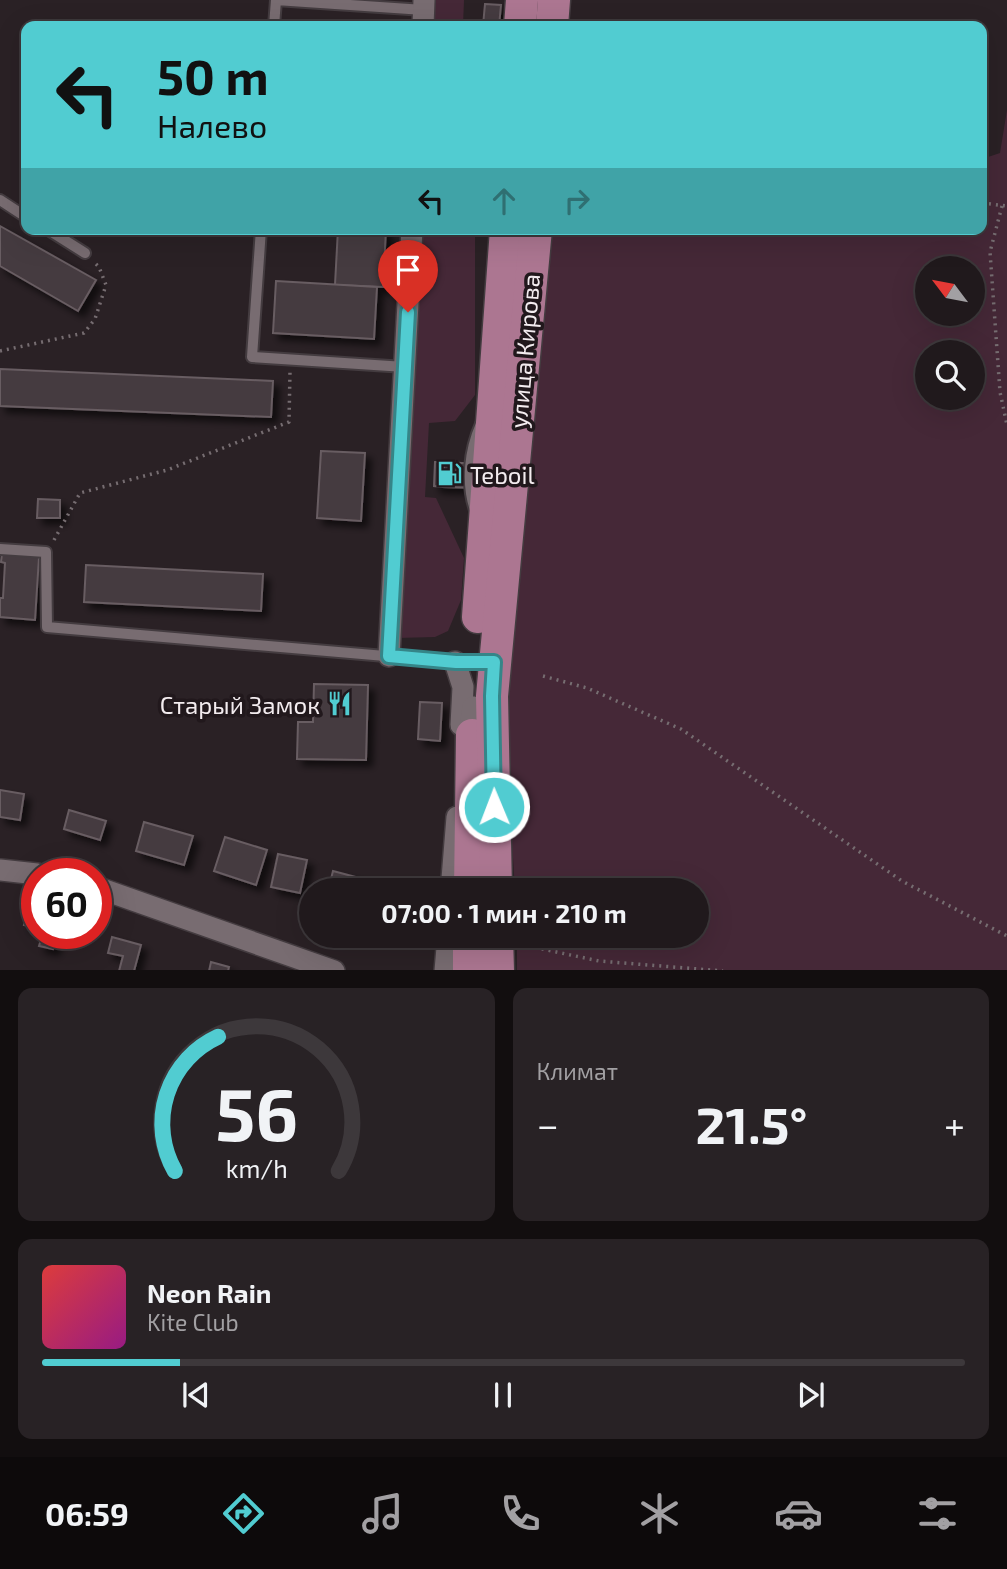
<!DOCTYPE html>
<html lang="ru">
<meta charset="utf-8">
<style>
body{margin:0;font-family:"Exo 2",sans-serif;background:#282225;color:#f1f3f6;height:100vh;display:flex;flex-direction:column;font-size:26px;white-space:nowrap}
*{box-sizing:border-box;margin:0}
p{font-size:23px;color:#a2a0a3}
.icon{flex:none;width:38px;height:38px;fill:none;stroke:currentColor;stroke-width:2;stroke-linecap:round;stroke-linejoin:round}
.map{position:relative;height:970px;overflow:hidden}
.panel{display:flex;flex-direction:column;gap:18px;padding:18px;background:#120e0f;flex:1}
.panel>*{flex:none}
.top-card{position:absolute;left:21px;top:21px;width:966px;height:214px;border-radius:14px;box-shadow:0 7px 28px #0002,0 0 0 2px #3d383b;background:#51ccd1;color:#111;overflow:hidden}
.needle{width:46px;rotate:302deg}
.controls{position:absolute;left:915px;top:256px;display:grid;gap:14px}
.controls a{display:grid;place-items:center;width:70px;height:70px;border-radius:50%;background:#20191c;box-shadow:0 7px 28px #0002,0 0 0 2px #3d383b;font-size:35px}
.speed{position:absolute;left:21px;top:858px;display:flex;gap:14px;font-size:35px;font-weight:700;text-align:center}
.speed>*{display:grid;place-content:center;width:91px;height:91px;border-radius:50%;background:#20191c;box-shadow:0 7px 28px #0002,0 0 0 2px #3d383b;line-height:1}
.speed .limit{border:10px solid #d22;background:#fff;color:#111}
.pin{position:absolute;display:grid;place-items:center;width:60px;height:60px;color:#fff;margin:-72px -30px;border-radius:50% 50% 50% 0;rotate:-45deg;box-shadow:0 0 7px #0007}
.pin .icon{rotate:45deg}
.me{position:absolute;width:77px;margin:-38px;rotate:359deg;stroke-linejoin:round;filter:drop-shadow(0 0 5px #0008)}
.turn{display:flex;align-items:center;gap:24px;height:147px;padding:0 21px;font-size:32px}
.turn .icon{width:91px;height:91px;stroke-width:2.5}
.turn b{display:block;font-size:49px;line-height:60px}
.lanes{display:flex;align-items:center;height:66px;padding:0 21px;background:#0003;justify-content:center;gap:35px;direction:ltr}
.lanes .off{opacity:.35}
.big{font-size:52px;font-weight:700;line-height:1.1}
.panel .widget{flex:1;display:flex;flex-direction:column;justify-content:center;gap:10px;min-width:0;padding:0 24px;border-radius:14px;background:#282225}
.panel .dial{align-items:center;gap:0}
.dial svg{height:182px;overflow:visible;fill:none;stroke:#3d383b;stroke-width:7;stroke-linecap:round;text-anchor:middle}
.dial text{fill:#f1f3f6;stroke:none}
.song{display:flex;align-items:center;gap:21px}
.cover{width:84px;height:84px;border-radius:10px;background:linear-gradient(135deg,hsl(0 70% 55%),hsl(310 70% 35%))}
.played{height:7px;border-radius:4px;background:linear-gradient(90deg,#51ccd1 15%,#3d383b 15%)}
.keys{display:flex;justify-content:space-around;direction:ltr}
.heat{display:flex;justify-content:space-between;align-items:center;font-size:38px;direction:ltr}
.panel .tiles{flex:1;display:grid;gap:18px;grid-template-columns:1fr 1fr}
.widget:last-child{grid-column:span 2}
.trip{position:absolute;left:299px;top:878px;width:410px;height:70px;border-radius:35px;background:#20191c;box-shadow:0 7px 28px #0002,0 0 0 2px #3d383b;font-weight:700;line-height:70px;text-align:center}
.dock{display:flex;height:112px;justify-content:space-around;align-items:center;background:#0d0a0b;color:#a2a0a3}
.dock .icon{width:49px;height:49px}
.dock .selected{color:#51ccd1}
.dock b{font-size:32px;color:#f1f3f6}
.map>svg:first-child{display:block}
.green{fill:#452837;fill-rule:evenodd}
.building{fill:#453a3f;stroke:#685d62;stroke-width:2;filter:url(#shadow)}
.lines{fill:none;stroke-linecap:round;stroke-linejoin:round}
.lane-casing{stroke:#443c40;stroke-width:14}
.street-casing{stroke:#443c40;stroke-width:24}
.primary-casing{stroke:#443c40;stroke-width:35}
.path{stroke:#766d71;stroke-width:3.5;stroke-dasharray:2 5;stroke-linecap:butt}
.lane{stroke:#786c71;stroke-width:10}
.street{stroke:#786c71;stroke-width:21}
.primary{stroke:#ac7691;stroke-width:32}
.route-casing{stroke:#358588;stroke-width:18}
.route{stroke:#51ccd1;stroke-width:12}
.labels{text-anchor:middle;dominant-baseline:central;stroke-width:7;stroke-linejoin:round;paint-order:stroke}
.street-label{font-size:24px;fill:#f3ecef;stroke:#21181c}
.poi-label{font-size:24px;fill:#f3ecef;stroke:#21181c;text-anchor:start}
</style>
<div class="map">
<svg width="1007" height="971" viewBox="0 0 1007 971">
<defs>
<filter id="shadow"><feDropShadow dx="6" dy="6" stdDeviation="3.5" flood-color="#0009"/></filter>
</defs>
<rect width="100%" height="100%" fill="#2a2125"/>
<g class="green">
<path d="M431,0H464L463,26H430Z"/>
<path d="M1007,110V970H517V936H696V891H515L504,708L545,229H982V159L1000,153ZM928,268H973V313H928ZM928,352H973V397H928Z"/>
<path d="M420,229H475V395L455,421L429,423L425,497L436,498L464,558L461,600L448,631L435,637L396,638Z"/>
</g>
<g class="building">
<path d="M485,4L501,5L499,26H483Z"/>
<path d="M691,22H709V26H690Z"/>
<path d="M0,226L96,280L78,311L0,266Z"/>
<path d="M338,229H386L383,287L335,285Z"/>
<path d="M276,281L377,287L374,339L273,333Z"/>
<path d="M0,369L273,381L271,417L0,406Z"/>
<path d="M321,451L365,453L361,521L317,518Z"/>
<path d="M435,462H444L443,487L434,486Z"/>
<path d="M444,462L479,464L478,488L443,487Z"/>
<path d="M38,499L60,500V518H37Z"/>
<path d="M2,554L39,557L35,620L0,617V598H3L5,563L1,562Z"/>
<path d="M86,565L263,574L261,611L84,602Z"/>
<path d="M314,684L368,685L366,760L297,759L298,722H313Z"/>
<path d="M420,702L442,703L440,741L418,739Z"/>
<path d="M0,790L24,794L20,820L0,817Z"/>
<path d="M69,810L106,821L100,840L64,829Z"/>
<path d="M144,822L193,836L184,865L136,851Z"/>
<path d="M225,837L267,850L256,885L214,871Z"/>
<path d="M278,854L307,860L300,893L271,887Z"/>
<path d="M333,871L367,880L364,891H328Z"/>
<path d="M31,901L37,903V928L24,925Z"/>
<path d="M43,933H58L53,949L39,946Z"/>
<path d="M112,937L141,945L134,971H119L123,956L108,953Z"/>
<path d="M211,962L229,967L228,971H209Z"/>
</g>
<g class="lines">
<defs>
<g id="lane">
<path d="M274,26L276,0L424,10"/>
<path d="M0,200L26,217"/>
<path d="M47,229L85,253"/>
<path d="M261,229L252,357L405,367"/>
<path d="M475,510C466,483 469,451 481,424"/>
<path d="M0,549L46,552L47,627L455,662H492"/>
</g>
<g id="street">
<path d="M423,26L424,0"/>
<path d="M389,656L412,229"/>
<path d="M455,662L463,687L461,725"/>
<path d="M467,747L473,707"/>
<path d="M0,870L37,874"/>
<path d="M96,887L334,971"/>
<path d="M451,891L457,817"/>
<path d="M445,971L448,936"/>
</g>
<g id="primary">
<path d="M520,26L522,0"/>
<path d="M552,26L554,0"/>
<path d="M478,617L506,229"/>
<path d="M470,891L472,735"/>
<path d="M496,891L492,696L536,229"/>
<path d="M497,936L498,971"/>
<path d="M469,971V936"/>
</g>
</defs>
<use href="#lane" class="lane-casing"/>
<use href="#street" class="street-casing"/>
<use href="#primary" class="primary-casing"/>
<g class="path">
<path d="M982,203L1007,206"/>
<path d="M1002,206L990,252L1000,392L1007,425"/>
<path d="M0,351L84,333L95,319L106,285L99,267L94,262"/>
<path d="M54,540L80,493L167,470L289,422L290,372"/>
<path d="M543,676L587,688L681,729L902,881L1007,936"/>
<path d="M528,946L599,961L723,971"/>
</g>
<use href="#lane" class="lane"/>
<use href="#street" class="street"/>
<use href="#primary" class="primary"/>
</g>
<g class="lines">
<defs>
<path id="route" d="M408,312L389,656L456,662H494L492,696L494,807"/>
</defs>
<use href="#route" class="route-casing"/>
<use href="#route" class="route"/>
</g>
<defs>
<symbol id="fuel-bare" viewBox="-9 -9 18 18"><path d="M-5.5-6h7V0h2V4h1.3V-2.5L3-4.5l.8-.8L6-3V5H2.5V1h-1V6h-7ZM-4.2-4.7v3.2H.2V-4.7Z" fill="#51ccd1" stroke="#21181c" stroke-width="2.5" paint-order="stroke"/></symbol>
<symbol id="restaurant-bare" viewBox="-9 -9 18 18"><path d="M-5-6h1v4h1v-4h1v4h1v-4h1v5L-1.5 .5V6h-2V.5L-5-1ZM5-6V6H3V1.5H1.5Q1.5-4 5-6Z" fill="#51ccd1" stroke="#21181c" stroke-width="2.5" paint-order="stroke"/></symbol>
</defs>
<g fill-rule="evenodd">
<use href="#fuel-bare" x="432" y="456" width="35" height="35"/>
<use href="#restaurant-bare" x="322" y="686" width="35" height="35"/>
</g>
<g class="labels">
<g class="street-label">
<text transform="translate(524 351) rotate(-85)">улица Кирова</text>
</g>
<g class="poi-label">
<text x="470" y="474">Teboil</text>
<text x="320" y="704" text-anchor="end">Старый Замок</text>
</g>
</g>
</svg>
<div class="controls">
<a><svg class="needle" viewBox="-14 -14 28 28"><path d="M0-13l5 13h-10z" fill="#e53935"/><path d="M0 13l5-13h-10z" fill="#a2a0a3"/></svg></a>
<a><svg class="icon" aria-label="search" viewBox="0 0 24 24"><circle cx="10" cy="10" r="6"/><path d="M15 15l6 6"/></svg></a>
</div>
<div class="speed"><div class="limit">60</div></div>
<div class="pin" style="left:408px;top:312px;background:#d93025"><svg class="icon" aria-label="arrive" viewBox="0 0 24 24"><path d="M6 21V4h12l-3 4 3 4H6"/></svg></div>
<svg class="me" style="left:494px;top:807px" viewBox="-20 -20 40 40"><circle r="17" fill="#51ccd1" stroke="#fff" stroke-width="3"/><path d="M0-11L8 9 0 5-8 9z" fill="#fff"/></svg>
<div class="trip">07:00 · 1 мин · 210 m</div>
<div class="top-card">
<div class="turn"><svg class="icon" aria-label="left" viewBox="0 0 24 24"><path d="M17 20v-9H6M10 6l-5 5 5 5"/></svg><div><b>50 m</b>Налево</div></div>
<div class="lanes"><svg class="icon" aria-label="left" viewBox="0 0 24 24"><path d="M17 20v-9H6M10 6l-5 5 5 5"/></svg><svg class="icon off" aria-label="ahead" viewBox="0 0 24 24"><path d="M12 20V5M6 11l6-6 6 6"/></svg><svg class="icon off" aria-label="right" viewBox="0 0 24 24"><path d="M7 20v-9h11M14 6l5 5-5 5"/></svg></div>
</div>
</div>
<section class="panel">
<div class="tiles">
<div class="widget dial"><svg viewBox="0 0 100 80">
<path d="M14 69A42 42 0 1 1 86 69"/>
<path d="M14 69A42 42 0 0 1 33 10" stroke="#51ccd1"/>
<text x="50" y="56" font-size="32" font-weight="700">56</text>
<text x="50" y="72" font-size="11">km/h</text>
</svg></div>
<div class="widget"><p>Климат</p>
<div class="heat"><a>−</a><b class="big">21.5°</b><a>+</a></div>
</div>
<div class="widget">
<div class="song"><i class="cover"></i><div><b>Neon Rain</b><p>Kite Club</p></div></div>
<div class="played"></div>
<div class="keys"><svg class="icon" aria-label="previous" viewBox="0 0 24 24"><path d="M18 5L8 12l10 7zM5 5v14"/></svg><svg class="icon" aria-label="pause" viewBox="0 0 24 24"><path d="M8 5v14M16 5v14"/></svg><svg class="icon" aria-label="next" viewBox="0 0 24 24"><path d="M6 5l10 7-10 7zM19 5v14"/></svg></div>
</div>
</div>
</section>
<nav class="dock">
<b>06:59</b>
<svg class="icon selected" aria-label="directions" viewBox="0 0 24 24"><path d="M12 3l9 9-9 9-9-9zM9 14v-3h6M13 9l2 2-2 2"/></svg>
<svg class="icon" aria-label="music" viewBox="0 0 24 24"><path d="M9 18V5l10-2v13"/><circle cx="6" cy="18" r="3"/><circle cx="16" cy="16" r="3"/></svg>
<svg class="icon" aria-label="phone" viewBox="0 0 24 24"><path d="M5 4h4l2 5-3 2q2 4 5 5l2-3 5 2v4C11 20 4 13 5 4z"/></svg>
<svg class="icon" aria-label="climate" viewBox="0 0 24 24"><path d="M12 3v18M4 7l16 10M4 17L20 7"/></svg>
<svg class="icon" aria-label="car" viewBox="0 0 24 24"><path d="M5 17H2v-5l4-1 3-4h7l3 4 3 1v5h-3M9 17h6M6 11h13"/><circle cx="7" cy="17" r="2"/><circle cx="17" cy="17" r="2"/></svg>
<svg class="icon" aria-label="filters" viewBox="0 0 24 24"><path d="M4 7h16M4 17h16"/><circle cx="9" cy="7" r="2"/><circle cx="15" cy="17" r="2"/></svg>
</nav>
